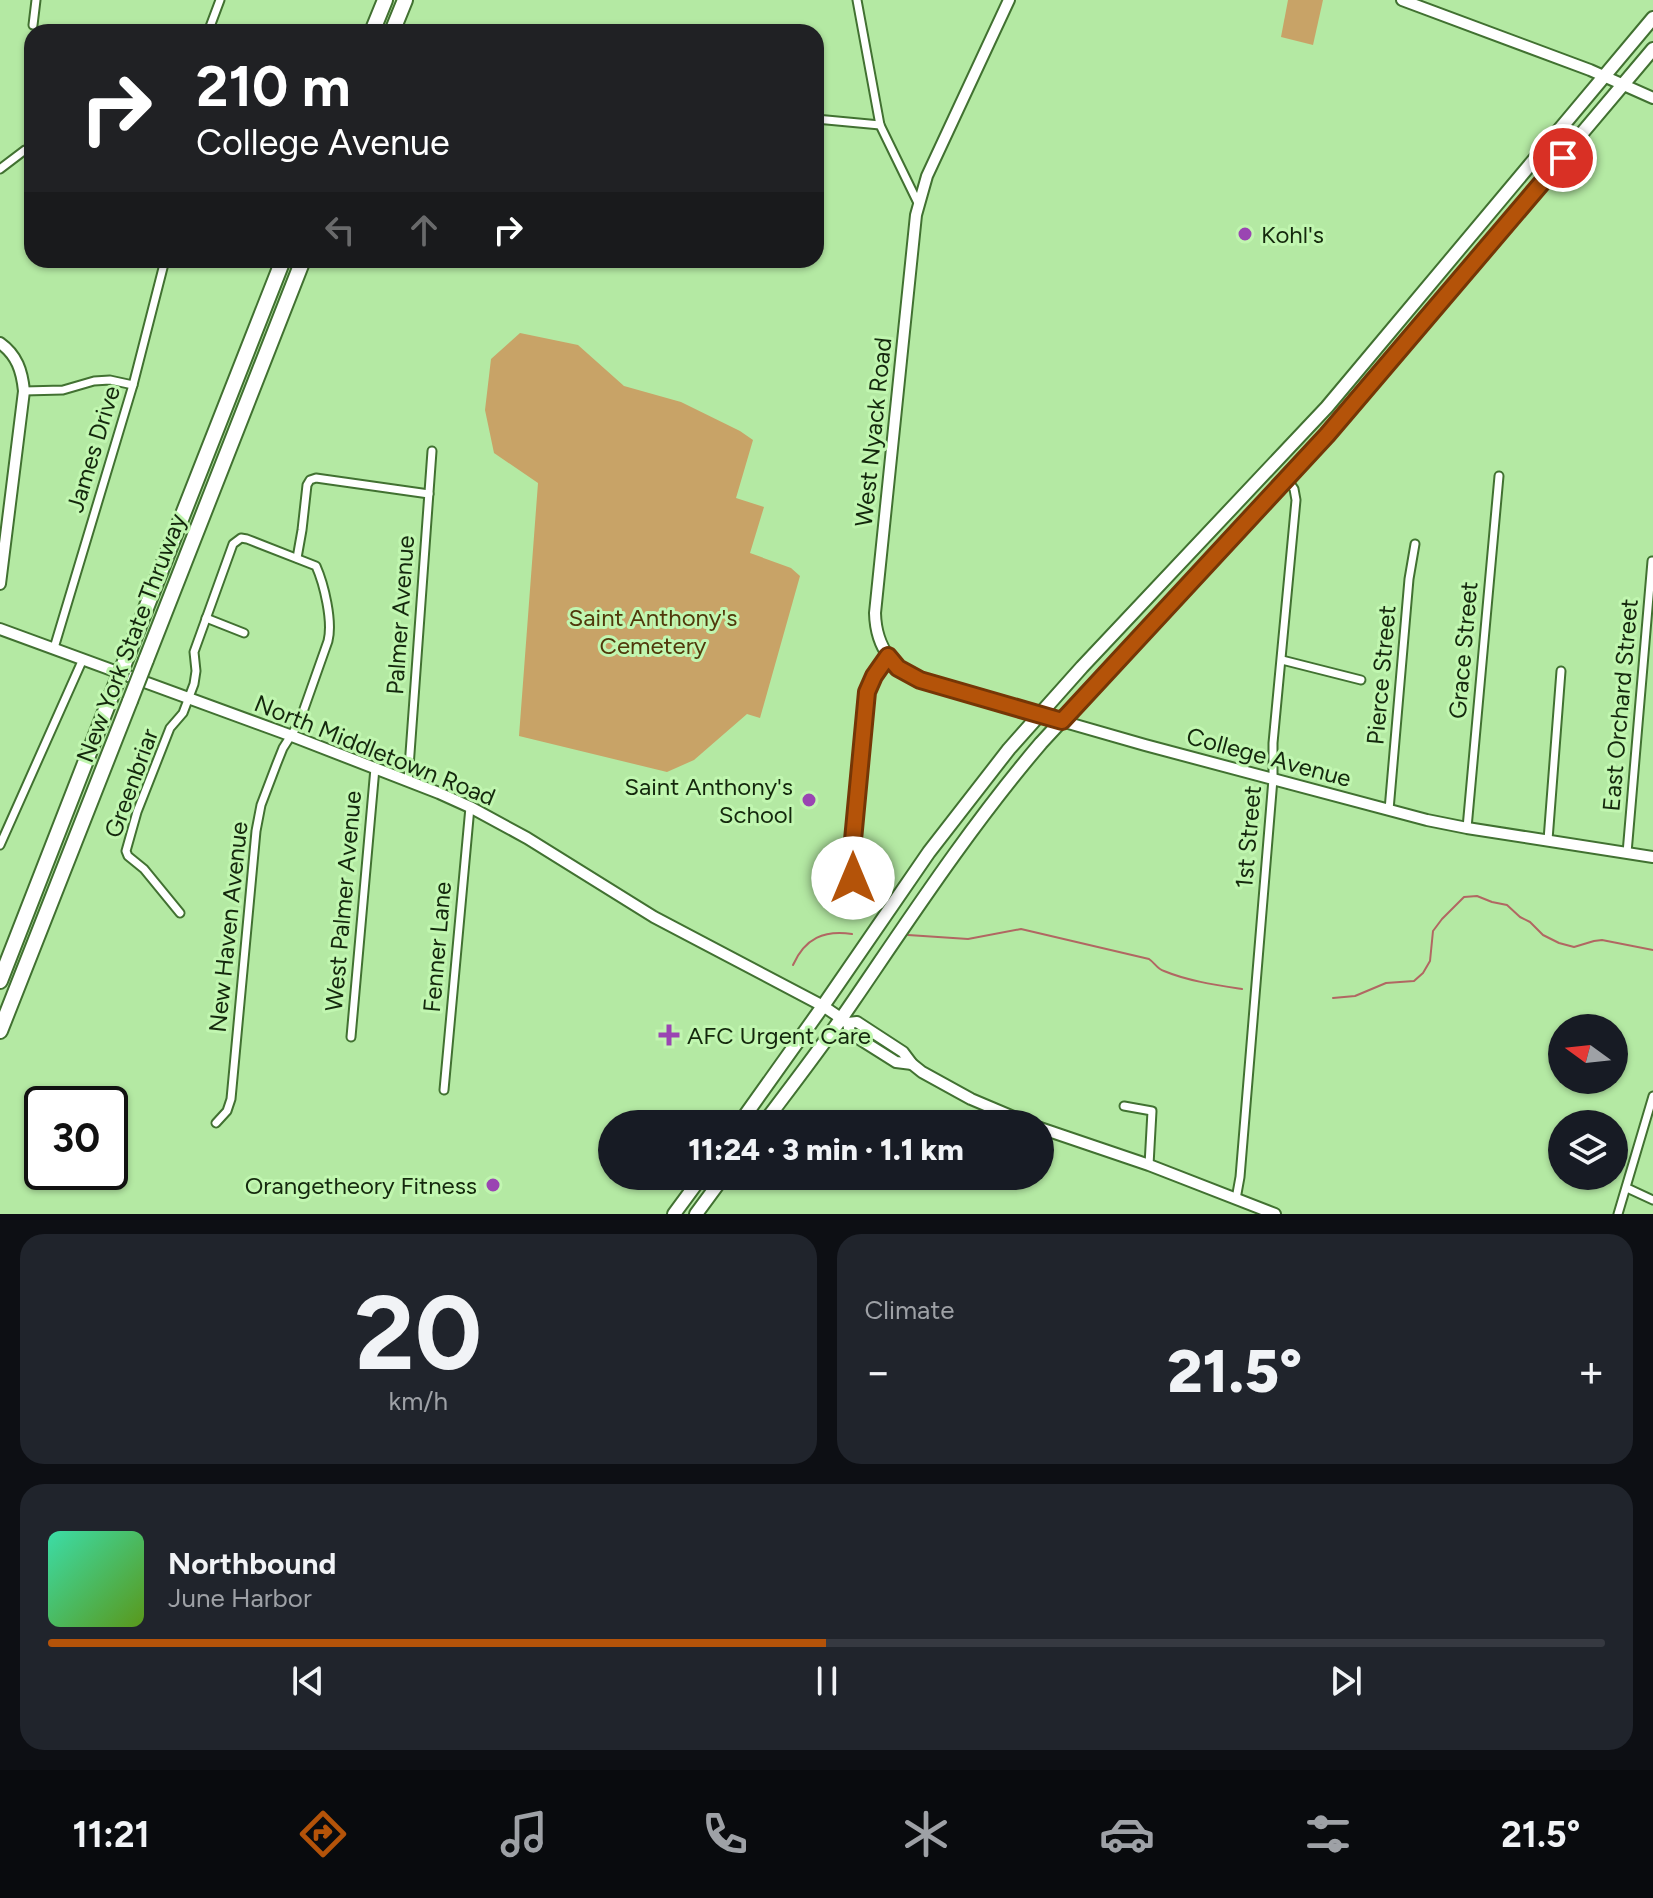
<!DOCTYPE html>
<meta charset="utf-8">
<style>
body{margin:0;font-family:Figtree,sans-serif;background:#20242c;color:#f1f3f6;height:100vh;display:flex;flex-direction:column;font-size:30px;white-space:nowrap}
*{box-sizing:border-box;margin:0}
p{font-size:26px;color:#9ea1a6}
.icon{flex:none;width:44px;height:44px;fill:none;stroke:currentColor;stroke-width:2;stroke-linecap:round;stroke-linejoin:round}
.map{position:relative;height:1214px;overflow:hidden}
.sheet{display:flex;flex-direction:column;gap:20px;padding:20px;background:#0d0f14;flex:1}
.sheet>*{flex:none}
.banner{position:absolute;left:24px;top:24px;width:800px;height:244px;border-radius:24px;box-shadow:0 2px 6px #0004;background:#202124;color:#fff;overflow:hidden}
.needle{width:52px;rotate:285deg}
.controls{position:absolute;left:1548px;top:1014px;display:grid;gap:16px}
.controls a{display:grid;place-items:center;width:80px;height:80px;border-radius:50%;background:#171b24;box-shadow:0 2px 6px #0004;font-size:40px}
.speed{position:absolute;left:24px;top:1086px;display:flex;gap:16px;font-size:40px;font-weight:700;text-align:center}
.speed>*{display:grid;place-content:center;width:104px;height:104px;border-radius:50%;background:#171b24;box-shadow:0 2px 6px #0004;line-height:1}
.speed .limit{border:4px solid #111;border-radius:12px;background:#fff;color:#111}
.pin{position:absolute;display:grid;place-items:center;width:68px;height:68px;color:#fff;margin:-34px;border:4px solid #fff;border-radius:50%;box-shadow:0 2px 8px #0007}
.me{position:absolute;width:88px;margin:-44px;rotate:0deg;stroke-linejoin:round;filter:drop-shadow(0 0 6px #0008)}
.turn{display:flex;align-items:center;gap:28px;height:168px;padding:0 40px;font-size:36px}
.turn .icon{width:104px;height:104px;stroke-width:2.5}
.turn b{display:block;font-size:56px;line-height:68px}
.lanes{display:flex;align-items:center;height:76px;padding:0 40px;background:#0003;justify-content:center;gap:40px;direction:ltr}
.lanes .off{opacity:.35}
.big{font-size:60px;font-weight:800;line-height:1.1}
.sheet .tile{flex:1;display:flex;flex-direction:column;justify-content:center;gap:12px;min-width:0;padding:0 28px;border-radius:24px;background:#20242c}
.sheet .dial{align-items:center;gap:0}
.dial b{font-size:104px;line-height:1}
.song{display:flex;align-items:center;gap:24px}
.cover{width:96px;height:96px;border-radius:12px;background:linear-gradient(135deg,hsl(160 70% 55%),hsl(90 70% 35%))}
.played{height:8px;border-radius:4px;background:linear-gradient(90deg,#b45309 50%,#363941 50%)}
.keys{display:flex;justify-content:space-around;direction:ltr}
.heat{display:flex;justify-content:space-between;align-items:center;font-size:44px;direction:ltr}
.sheet .tiles{flex:1;display:grid;gap:20px;grid-template-columns:1fr 1fr}
.tile:last-child{grid-column:span 2}
.trip{position:absolute;left:598px;top:1110px;width:456px;height:80px;border-radius:40px;background:#171b24;box-shadow:0 2px 6px #0004;font-weight:800;line-height:80px;text-align:center}
.dock{display:flex;height:128px;justify-content:space-around;align-items:center;background:#090b0e;color:#9ea1a6}
.dock .icon{width:56px;height:56px}
.dock .selected{color:#b45309}
.dock b{font-size:36px;color:#f1f3f6}
.map>svg:first-child{display:block}
.green{fill:#c8a367}
.lines{fill:none;stroke-linecap:round;stroke-linejoin:round}
.stream{stroke:#b16762;stroke-width:2}
.street-casing{stroke:#417131;stroke-width:11}
.secondary-casing{stroke:#417131;stroke-width:14}
.primary-casing{stroke:#417131;stroke-width:16}
.highway-casing{stroke:#417131;stroke-width:18}
.street{stroke:#fff;stroke-width:7}
.secondary{stroke:#fff;stroke-width:10}
.primary{stroke:#fff;stroke-width:12}
.highway{stroke:#fff;stroke-width:14}
.highway-bridge-casing{stroke:#417131;stroke-width:18;stroke-linecap:butt}
.highway-bridge{stroke:#fff;stroke-width:14}
.route-casing{stroke:#753606;stroke-width:20}
.route{stroke:#b45309;stroke-width:14}
.poi-dot{fill:#9a45b2;stroke:#c1f6b0;stroke-width:3}
.labels{text-anchor:middle;dominant-baseline:central;stroke-width:6;stroke-linejoin:round;paint-order:stroke}
.poi-label{font-size:24px;fill:#14280d;stroke:#c1f6b0;text-anchor:start}
.street-label{font-size:24px;fill:#14280d;stroke:#c1f6b0}
.park-label{font-size:24px;fill:#50380b;stroke:#c1f6b0}
</style>
<div class="map">
<svg width="1653" height="1214" viewBox="0 0 1653 1214">
<rect width="100%" height="100%" fill="#b4e9a3"/>
<g class="green">
<path d="M1288,0H1323L1313,45L1281,37Z"/>
<path d="M520,333L578,345L624,386L681,402L740,431L753,440L736,498L764,507L750,553L791,568L800,576L760,718L747,714L694,760L667,772L519,736L538,483L494,453L485,410L491,359Z"/>
</g>
<g class="lines">
<g class="stream">
<path d="M908,935L968,939L1021,929L1149,959C1155,963 1157,969 1164,971C1188,981 1216,985 1242,989"/>
<path d="M793,965C805,938 824,930 852,934"/>
<path d="M1333,998L1355,996L1386,983L1414,981L1423,973L1430,961L1433,931L1442,919L1464,897L1477,896L1492,902L1507,905L1520,917L1530,922L1543,935L1559,943L1574,947L1594,941L1602,940L1653,950"/>
</g>
<defs>
<g id="street">
<path d="M857,0L880,125L918,203"/>
<path d="M33,25L36,0"/>
<path d="M208,32L220,0"/>
<path d="M816,119L880,125"/>
<path d="M0,169L25,150L32,148"/>
<path d="M24,391L63,390L94,381L110,380L133,385"/>
<path d="M297,558L302,530L307,485L310,480L316,478L429,494"/>
<path d="M206,618L244,633"/>
<path d="M54,648L133,385L165,260"/>
<path d="M1282,660L1361,680"/>
<path d="M408,781L432,451"/>
<path d="M1389,810L1409,579L1415,544"/>
<path d="M1467,828L1499,476"/>
<path d="M1548,840L1561,671"/>
<path d="M0,845L83,659"/>
<path d="M1627,853L1652,561"/>
<path d="M853,878L851,865L853,840L867,692L874,676L888,656"/>
<path d="M180,913L144,869L128,856L126,851L137,812L170,728L183,713L194,684L196,671L194,652L233,544L241,538L247,539L316,566C324,584 333,621 328,641L299,723L283,748L277,763L261,805L256,831L231,1099L227,1111L216,1123"/>
<path d="M351,1037L375,768"/>
<path d="M444,1090L470,807"/>
<path d="M1124,1106L1152,1111L1149,1165"/>
<path d="M1627,1188L1653,1200"/>
<path d="M1236,1199L1240,1177L1273,779V743L1296,500L1294,489L1287,479"/>
<path d="M1618,1214L1653,1096"/>
</g>
<g id="secondary">
<path d="M1009,0L927,176L916,215L875,613C876,650 895,672 929,683L1145,745L1427,820L1467,828L1653,857"/>
<path d="M1402,0L1590,70L1653,98"/>
<path d="M0,343C17,355 22,371 24,391L0,584"/>
<path d="M0,629L292,736L439,793L470,807L527,838L654,917L823,1006L848,1023L857,1022L903,1052L912,1064L922,1072L971,1099L1030,1124"/>
<path d="M848,1023L850,1033L896,1062L912,1064"/>
<path d="M1040,1128L1149,1165L1275,1214"/>
</g>
<g id="primary">
<path d="M739,1124L823,1006L929,852L1009,749L1082,667L1327,407L1653,18"/>
<path d="M763,1124C794,1083 825,1043 854,1000C914,912 972,824 1041,743L1340,420L1653,49"/>
<path d="M674,1214L702,1176"/>
<path d="M696,1214L724,1176"/>
</g>
<g id="highway">
<path d="M372,32L385,0"/>
<path d="M392,32L405,0"/>
<path d="M128,654L283,260"/>
<path d="M146,660L303,260"/>
<path d="M0,981L112,694"/>
<path d="M0,1031L130,701"/>
</g>
</defs>
<use href="#street" class="street-casing"/>
<use href="#secondary" class="secondary-casing"/>
<use href="#primary" class="primary-casing"/>
<use href="#highway" class="highway-casing"/>
<use href="#street" class="street"/>
<use href="#secondary" class="secondary"/>
<use href="#primary" class="primary"/>
<use href="#highway" class="highway"/>
<defs>
<g id="highway-bridge">
<path d="M112,694L128,654"/>
<path d="M130,701L146,660"/>
</g>
</defs>
<use href="#highway-bridge" class="highway-bridge-casing"/>
<use href="#highway-bridge" class="highway-bridge"/>
</g>
<g class="lines">
<defs>
<path id="route" d="M853,878L851,865L853,840L867,692L874,676L888,656L898,668L920,680L1062,721L1327,435L1563,158"/>
</defs>
<use href="#route" class="route-casing"/>
<use href="#route" class="route"/>
</g>
<g class="poi-dot">
<circle cx="1245" cy="234" r="8"/>
<circle cx="809" cy="800" r="8"/>
<path d="M665 1023h8v8h8v8h-8v8h-8v-8h-8v-8h8z"/>
<circle cx="493" cy="1185" r="8"/>
</g>
<g class="labels">
<g class="poi-label">
<text x="1261" y="234">Kohl's</text>
<text x="793" y="786" text-anchor="end">Saint Anthony's<tspan x="793" dy="28">School</tspan></text>
<text x="687" y="1035">AFC Urgent Care</text>
<text x="477" y="1185" text-anchor="end">Orangetheory Fitness</text>
</g>
<g class="street-label">
<text transform="translate(873 432) rotate(-84)">West Nyack Road</text>
<text transform="translate(93 449) rotate(-73)">James Drive</text>
<text transform="translate(400 615) rotate(-86)">Palmer Avenue</text>
<text transform="translate(131 638) rotate(-69)">New York State Thruway</text>
<text transform="translate(1463 650) rotate(-85)">Grace Street</text>
<text transform="translate(1381 675) rotate(-85)">Pierce Street</text>
<text transform="translate(1620 705) rotate(-85)">East Orchard Street</text>
<text transform="translate(375 750) rotate(22)">North Middletown Road</text>
<text transform="translate(1269 757) rotate(15)">College Avenue</text>
<text transform="translate(131 783) rotate(-70)">Greenbriar</text>
<text transform="translate(1248 837) rotate(-85)">1st Street</text>
<text transform="translate(343 901) rotate(-85)">West Palmer Avenue</text>
<text transform="translate(228 927) rotate(-84)">New Haven Avenue</text>
<text transform="translate(437 947) rotate(-85)">Fenner Lane</text>
</g>
<g class="park-label">
<text x="653" y="617">Saint Anthony's<tspan x="653" dy="28">Cemetery</tspan></text>
</g>
</g>
</svg>
<div class="controls">
<a><svg class="needle" viewBox="-14 -14 28 28"><path d="M0-13l5 13h-10z" fill="#e53935"/><path d="M0 13l5-13h-10z" fill="#9ea1a6"/></svg></a>
<a><svg class="icon" aria-label="layers" viewBox="0 0 24 24"><path d="M12 4l9 5-9 5-9-5zM3 14l9 5 9-5"/></svg></a>
</div>
<div class="speed"><div class="limit">30</div></div>
<div class="pin" style="left:1563px;top:158px;background:#d93025"><svg class="icon" aria-label="arrive" viewBox="0 0 24 24"><path d="M6 21V4h12l-3 4 3 4H6"/></svg></div>
<svg class="me" style="left:853px;top:878px" viewBox="-20 -20 40 40"><circle r="19" fill="#fff"/><path d="M0-13L10 11 0 6-10 11z" fill="#b45309"/></svg>
<div class="trip">11:24 · 3 min · 1.1 km</div>
<div class="banner">
<div class="turn"><svg class="icon" aria-label="right" viewBox="0 0 24 24"><path d="M7 20v-9h11M14 6l5 5-5 5"/></svg><div><b>210 m</b>College Avenue</div></div>
<div class="lanes"><svg class="icon off" aria-label="left" viewBox="0 0 24 24"><path d="M17 20v-9H6M10 6l-5 5 5 5"/></svg><svg class="icon off" aria-label="ahead" viewBox="0 0 24 24"><path d="M12 20V5M6 11l6-6 6 6"/></svg><svg class="icon" aria-label="right" viewBox="0 0 24 24"><path d="M7 20v-9h11M14 6l5 5-5 5"/></svg></div>
</div>
</div>
<section class="sheet">
<div class="tiles">
<div class="tile dial"><b>20</b><p>km/h</p></div>
<div class="tile"><p>Climate</p>
<div class="heat"><a>−</a><b class="big">21.5°</b><a>+</a></div>
</div>
<div class="tile">
<div class="song"><i class="cover"></i><div><b>Northbound</b><p>June Harbor</p></div></div>
<div class="played"></div>
<div class="keys"><svg class="icon" aria-label="previous" viewBox="0 0 24 24"><path d="M18 5L8 12l10 7zM5 5v14"/></svg><svg class="icon" aria-label="pause" viewBox="0 0 24 24"><path d="M8 5v14M16 5v14"/></svg><svg class="icon" aria-label="next" viewBox="0 0 24 24"><path d="M6 5l10 7-10 7zM19 5v14"/></svg></div>
</div>
</div>
</section>
<nav class="dock">
<b>11:21</b>
<svg class="icon selected" aria-label="directions" viewBox="0 0 24 24"><path d="M12 3l9 9-9 9-9-9zM9 14v-3h6M13 9l2 2-2 2"/></svg>
<svg class="icon" aria-label="music" viewBox="0 0 24 24"><path d="M9 18V5l10-2v13"/><circle cx="6" cy="18" r="3"/><circle cx="16" cy="16" r="3"/></svg>
<svg class="icon" aria-label="phone" viewBox="0 0 24 24"><path d="M5 4h4l2 5-3 2q2 4 5 5l2-3 5 2v4C11 20 4 13 5 4z"/></svg>
<svg class="icon" aria-label="climate" viewBox="0 0 24 24"><path d="M12 3v18M4 7l16 10M4 17L20 7"/></svg>
<svg class="icon" aria-label="car" viewBox="0 0 24 24"><path d="M5 17H2v-5l4-1 3-4h7l3 4 3 1v5h-3M9 17h6M6 11h13"/><circle cx="7" cy="17" r="2"/><circle cx="17" cy="17" r="2"/></svg>
<svg class="icon" aria-label="filters" viewBox="0 0 24 24"><path d="M4 7h16M4 17h16"/><circle cx="9" cy="7" r="2"/><circle cx="15" cy="17" r="2"/></svg>
<b>21.5°</b>
</nav>
